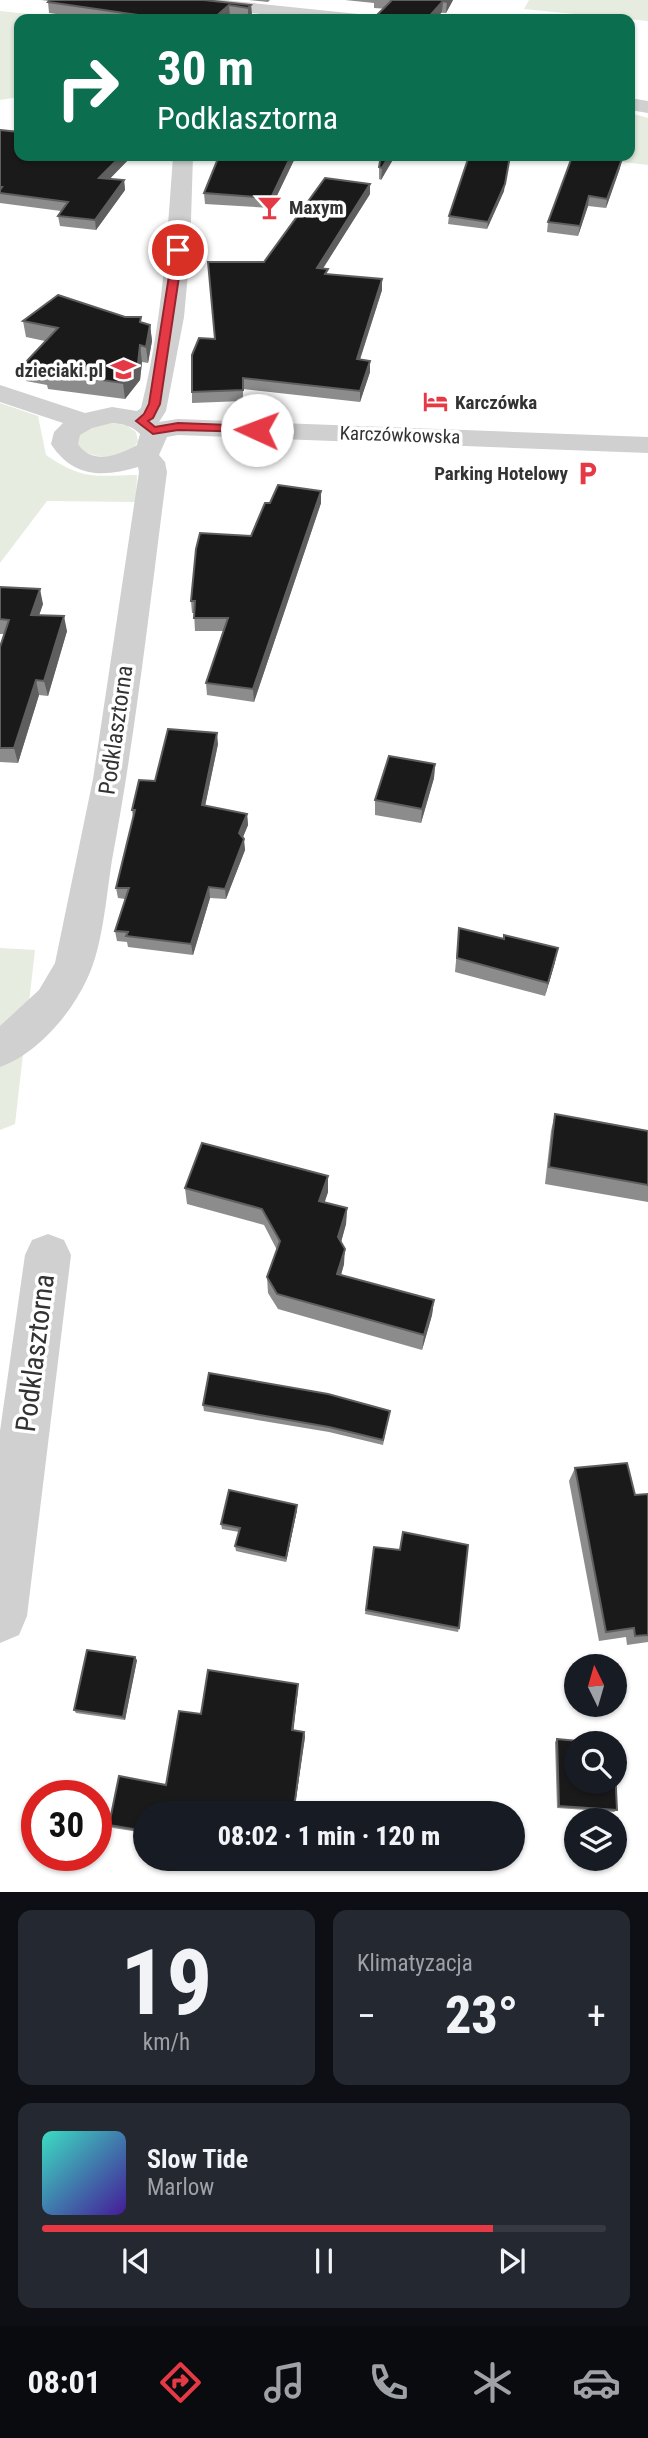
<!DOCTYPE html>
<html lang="pl">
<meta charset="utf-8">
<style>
body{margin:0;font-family:"Roboto Condensed",sans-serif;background:#242831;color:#f1f3f6;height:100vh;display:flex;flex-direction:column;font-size:26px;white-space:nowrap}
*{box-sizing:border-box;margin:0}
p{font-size:23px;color:#9ea1a6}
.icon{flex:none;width:38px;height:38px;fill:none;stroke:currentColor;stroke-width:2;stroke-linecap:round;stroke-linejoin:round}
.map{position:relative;height:1892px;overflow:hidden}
.sheet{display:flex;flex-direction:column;gap:18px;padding:18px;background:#0d0f14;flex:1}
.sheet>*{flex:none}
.guide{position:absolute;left:14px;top:14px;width:621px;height:147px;border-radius:14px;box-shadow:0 2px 5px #0004;background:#0b6e4f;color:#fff;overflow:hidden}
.needle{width:46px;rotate:355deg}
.tools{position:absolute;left:564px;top:1654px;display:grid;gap:14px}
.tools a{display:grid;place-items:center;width:63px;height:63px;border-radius:50%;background:#171b24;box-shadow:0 2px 5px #0004;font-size:35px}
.speed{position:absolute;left:21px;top:1780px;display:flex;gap:14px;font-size:35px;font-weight:700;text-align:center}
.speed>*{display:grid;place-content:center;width:91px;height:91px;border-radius:50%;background:#171b24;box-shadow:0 2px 5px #0004;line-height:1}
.speed .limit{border:10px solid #d22;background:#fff;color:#111}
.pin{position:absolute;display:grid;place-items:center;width:60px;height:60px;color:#fff;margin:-30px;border:4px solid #fff;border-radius:50%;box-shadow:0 2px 7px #0007}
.me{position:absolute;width:77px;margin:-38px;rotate:272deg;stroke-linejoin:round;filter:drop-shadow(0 0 5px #0008)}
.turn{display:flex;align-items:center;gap:24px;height:147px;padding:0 28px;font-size:32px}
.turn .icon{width:91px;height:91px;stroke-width:2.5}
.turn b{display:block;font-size:49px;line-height:60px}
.big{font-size:52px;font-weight:800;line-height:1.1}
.sheet .widget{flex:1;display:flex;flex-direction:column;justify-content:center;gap:10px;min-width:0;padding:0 24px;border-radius:14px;background:#242831}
.sheet .dial{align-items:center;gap:0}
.dial b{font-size:91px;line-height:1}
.song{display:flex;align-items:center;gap:21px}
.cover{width:84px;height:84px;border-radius:10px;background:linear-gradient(135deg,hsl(170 70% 55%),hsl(260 70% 35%))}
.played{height:7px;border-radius:4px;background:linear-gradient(90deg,#e63946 80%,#363941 80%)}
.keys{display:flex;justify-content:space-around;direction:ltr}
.heat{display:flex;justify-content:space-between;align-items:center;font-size:38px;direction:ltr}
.sheet .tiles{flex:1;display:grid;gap:18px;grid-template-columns:1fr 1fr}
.widget:last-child{grid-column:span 2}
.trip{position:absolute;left:133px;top:1801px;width:392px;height:70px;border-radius:35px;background:#171b24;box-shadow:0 2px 5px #0004;font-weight:800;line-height:70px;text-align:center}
.tabs{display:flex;height:112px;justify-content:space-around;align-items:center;background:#090b0e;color:#9ea1a6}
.tabs .icon{width:49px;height:49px}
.tabs .current{color:#e63946}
.tabs b{font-size:32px;color:#f1f3f6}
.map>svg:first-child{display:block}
.green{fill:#e6ecdf}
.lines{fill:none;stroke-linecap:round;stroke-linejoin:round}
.street{fill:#d0d0d0;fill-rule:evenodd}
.wall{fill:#8c8c8c}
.shaded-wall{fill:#5f5f5f}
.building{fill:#1a1a1a;stroke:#5f5f5f;stroke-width:2}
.route{fill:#e63946;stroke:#96252e;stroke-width:2}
.labels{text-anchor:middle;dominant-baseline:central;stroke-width:7;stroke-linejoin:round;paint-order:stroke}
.far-poi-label{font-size:19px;font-weight:bold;fill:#333;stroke:#fff;text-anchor:start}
.far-street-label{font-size:19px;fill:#333;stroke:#fff}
.street-label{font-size:23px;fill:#333;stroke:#fff}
.near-street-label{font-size:28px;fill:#333;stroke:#fff}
</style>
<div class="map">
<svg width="648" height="1892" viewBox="0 0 648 1892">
<rect width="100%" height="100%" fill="#fff"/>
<g class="green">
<path d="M529,0H648V21L524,9Z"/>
<path d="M0,11L56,17L19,19V97L0,100Z"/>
<path d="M630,113L648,118V165L572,156H630Z"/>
<path d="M0,403L38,416L46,455C83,480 93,476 137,475L136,502L47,501L0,563Z"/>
<path d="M110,423L126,425L136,432L138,442C125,461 95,460 78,448L76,438L85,429Z"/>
<path d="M0,948L35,950L15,1124L0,1130Z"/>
</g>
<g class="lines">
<g class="street">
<path d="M164,0H224L358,14L367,19H309L173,5Z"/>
<path d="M630,98L648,101V113L630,110Z"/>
<path d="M173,156H193L190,252L184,317L166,411L159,422L178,419L648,437V453L178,435L167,437L159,455L165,462L167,472C150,602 136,732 112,860C106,897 103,946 87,979C71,1014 37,1054 0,1067V1026L39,990L55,963L93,779L139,472L138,467C103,478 72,477 51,444L54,432L63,423L0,402V385L85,413L112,407L137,411L141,408C162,324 167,241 173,156ZM112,423C124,424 132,426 140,434L137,445C119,455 93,466 78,444L80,435L92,428Z"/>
<path d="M48,1234L64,1240L71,1255L27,1616L19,1635L0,1643V1431L25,1255L32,1240Z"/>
</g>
</g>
<g class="wall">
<path d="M41,0H204L251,5L252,16L248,19L230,16L226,19H92L49,13L48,2L49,1Z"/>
<path d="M249,0H270L268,2Z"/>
<path d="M345,0H453L446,13L374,8V3Z"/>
<path d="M0,130L132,156L109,179L124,180L125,190L96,230L60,226L58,216L61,211L0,203Z"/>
<path d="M296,156L271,208L205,204L204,193Z"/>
<path d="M395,156L381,180L379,179V167Z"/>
<path d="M620,168L606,208L588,206L578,236L547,232L548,222Z"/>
<path d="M370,184V194L323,268L328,275L382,290L360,360L370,361V372L360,402L243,389V401L192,403V392L264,262Z"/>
<path d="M504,191L487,229L448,224L449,216Z"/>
<path d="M125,317H141V322L150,325L152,341L148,363L142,362L140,380L125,399L48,389L47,385L26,381L23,365L45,341L26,337L23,321Z"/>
<path d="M270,503H321L254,702L207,695L206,683L223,631H195L194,613H192L191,601L251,536Z"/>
<path d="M0,587L43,604L39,615L67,631L48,696L39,695L18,763L0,762V647L4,634H0Z"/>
<path d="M218,744L205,806L247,814L248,825L243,837L245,850L226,899L210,898L193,955L128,947L127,942L117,941L115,931L125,899L118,898L116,888L133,818L132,810L155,781Z"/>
<path d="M435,764L434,778L421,823L375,815V800Z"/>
<path d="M459,928L555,962L545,996L455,972Z"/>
<path d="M555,1114L648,1131V1202L545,1184L551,1131Z"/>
<path d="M185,1188L328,1192L324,1202L347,1208L346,1224L341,1242L344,1264L341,1275L434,1300L432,1315L422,1350L278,1309L268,1293L267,1277L277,1250L264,1225L187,1204Z"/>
<path d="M203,1405L390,1411L383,1445L329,1432L204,1411Z"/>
<path d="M575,1468L635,1495L648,1494V1642L627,1645L626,1637L599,1641L569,1481Z"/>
<path d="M297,1505V1510L286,1562L236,1551L235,1546L239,1532L222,1529L221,1524Z"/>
<path d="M374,1547L459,1628L458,1632L365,1614Z"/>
<path d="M137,1660L125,1720L76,1713L74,1710Z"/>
<path d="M298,1684V1689L293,1730L304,1732L305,1737L294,1812L282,1809L145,1813V1833L113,1828L109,1825L166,1785L201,1714Z"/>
<path d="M557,1739L617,1810L614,1812L557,1808L555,1742Z"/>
</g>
<g class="shaded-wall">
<path d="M448,0H453L446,13L447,2Z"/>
<path d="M443,1L442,12L436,19H427Z"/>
<path d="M229,5L230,16L226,19H213Z"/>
<path d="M251,5L252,16L248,19V8Z"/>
<path d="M121,156H132L101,188L99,178Z"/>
<path d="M291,156H296L271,208V198Z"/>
<path d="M389,156H395L381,180L382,168Z"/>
<path d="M510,156L504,191L487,229L488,222Z"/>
<path d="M622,159L620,168L606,208L607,199Z"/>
<path d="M124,180L125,190L96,230L95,220Z"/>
<path d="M370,184V194L317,278V268Z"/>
<path d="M589,196L588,206L578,236L580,226Z"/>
<path d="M382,279V290L356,371L357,359Z"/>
<path d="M150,325L152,341L148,363L146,347Z"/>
<path d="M140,345L142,362L140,380L125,399L123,383Z"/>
<path d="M370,361V372L360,402V391Z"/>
<path d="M321,491V503L254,702L253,689Z"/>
<path d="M40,589L43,604L34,630L31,615Z"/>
<path d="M64,616L67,631L48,696L44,681Z"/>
<path d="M36,680L39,695L18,763L14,748Z"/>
<path d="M217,733L218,744L203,816L202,805Z"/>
<path d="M435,764L434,778L421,823L422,809Z"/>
<path d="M247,814L248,825L240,844L239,833Z"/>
<path d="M244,839L245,850L226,899L225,889Z"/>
<path d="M209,887L210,898L193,955L191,944Z"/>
<path d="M558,948L555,962L545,996L548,983Z"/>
<path d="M328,1176V1192L320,1217L319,1201Z"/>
<path d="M347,1208L346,1224L338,1253V1237Z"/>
<path d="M345,1249L344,1264L337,1289V1274Z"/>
<path d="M434,1300L432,1315L422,1350L424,1335Z"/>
<path d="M297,1505V1510L286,1562V1558Z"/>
<path d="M135,1657L137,1660L125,1720L123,1717Z"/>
<path d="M298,1684V1689L293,1735L292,1730Z"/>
<path d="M304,1732L305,1737L294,1812V1808Z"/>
</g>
<g class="building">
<path d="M50,0H204L251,5L248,8L229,5L213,19H143L145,16L48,2Z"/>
<path d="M392,0H448L447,2L443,1L427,19H373Z"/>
<path d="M0,130L19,132V156H121L99,178L124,180L95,220L58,216L68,202L0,193V190L2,187H0Z"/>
<path d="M219,156H291L271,198L204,193Z"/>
<path d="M381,156H389L382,168L379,167Z"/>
<path d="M469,156H510L505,184L488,222L449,216Z"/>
<path d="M580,156H599L622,159L607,199L589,196L580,226L548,222L572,157L579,158Z"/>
<path d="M325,178L370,184L317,268L328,269L325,274L382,279L357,359L370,361L360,391L243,378V390L192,392V355L199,338L215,339L208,262H264Z"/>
<path d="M58,295L125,317H141L140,322L150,325L146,347L140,345L138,364L123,383L45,372L48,369L23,365L58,328L23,321Z"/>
<path d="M278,485L321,491L253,689L206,683L228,618H194L195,601H191L196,549L200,533L251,536L265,503H270Z"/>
<path d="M0,587L40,589L31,615L64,616L44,681L36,680L14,748H0V647L9,620L0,619Z"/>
<path d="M168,729L217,733L202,805L247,814L239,833L244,839L225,889L209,887L191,944L126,936L128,932L115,931L129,888H116L135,810H132L139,780L155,781Z"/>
<path d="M389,756L435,764L422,809L375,800Z"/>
<path d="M459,928L504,939V935L558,948L548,983L457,958Z"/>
<path d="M555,1114L648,1131V1185L549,1167Z"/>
<path d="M202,1143L328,1176L319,1201L347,1208L338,1237L345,1249L337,1274L434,1300L424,1335L277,1294L267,1277L280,1241L262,1209L185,1188Z"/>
<path d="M209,1373L328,1394L390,1411L383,1440L329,1427L203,1405Z"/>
<path d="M627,1463L635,1495L648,1494V1635L635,1636L634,1628L606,1632L575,1468Z"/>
<path d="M229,1490L297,1505L286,1558L235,1546L240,1528L221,1524Z"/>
<path d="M403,1532L468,1545L459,1628L366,1610L374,1547L400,1550Z"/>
<path d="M87,1650L135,1657L123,1717L74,1710Z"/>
<path d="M208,1670L298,1684L292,1730L304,1732L294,1808L281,1806L280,1813H145V1831L109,1825L119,1776L166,1785L179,1711L201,1714Z"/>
<path d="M557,1739L600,1743H576V1782H614V1747L617,1810L559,1806Z"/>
</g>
<path class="route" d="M178,247L183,250L160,404L153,418L148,421L155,427L178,423L257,426L261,427V432L178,430L153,434L136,421L144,414L149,404L173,250Z"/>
<defs>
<symbol id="bar-bare" viewBox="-9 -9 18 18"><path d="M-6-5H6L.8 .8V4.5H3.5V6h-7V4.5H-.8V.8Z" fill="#e63946" stroke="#fff" stroke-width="2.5" paint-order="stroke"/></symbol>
<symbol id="school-bare" viewBox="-9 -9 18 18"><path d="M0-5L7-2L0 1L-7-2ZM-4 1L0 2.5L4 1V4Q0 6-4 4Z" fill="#e63946" stroke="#fff" stroke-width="2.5" paint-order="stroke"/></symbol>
<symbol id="hotel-bare" viewBox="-9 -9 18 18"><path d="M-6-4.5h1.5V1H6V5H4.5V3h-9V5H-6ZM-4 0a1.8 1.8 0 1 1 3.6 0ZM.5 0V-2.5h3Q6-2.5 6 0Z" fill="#e63946" stroke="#fff" stroke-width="2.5" paint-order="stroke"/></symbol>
<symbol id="parking-bare" viewBox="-9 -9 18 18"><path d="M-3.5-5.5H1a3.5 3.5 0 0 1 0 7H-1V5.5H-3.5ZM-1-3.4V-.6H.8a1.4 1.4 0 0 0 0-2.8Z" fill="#e63946" stroke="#fff" stroke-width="2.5" paint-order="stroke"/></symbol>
</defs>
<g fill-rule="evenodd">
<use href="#bar-bare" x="252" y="190" width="35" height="35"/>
<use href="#school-bare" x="106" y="352" width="35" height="35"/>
<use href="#hotel-bare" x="418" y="384" width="35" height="35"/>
<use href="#parking-bare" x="570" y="456" width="35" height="35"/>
</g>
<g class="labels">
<g class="far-poi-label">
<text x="289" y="207">Maxym</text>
<text x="103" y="370" text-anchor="end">dzieciaki.pl</text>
<text x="455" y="402">Karczówka</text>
<text x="568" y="473" text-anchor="end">Parking Hotelowy</text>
</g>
<g class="far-street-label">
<text transform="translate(400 435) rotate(2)">Karczówkowska</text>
</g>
<g class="street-label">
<text transform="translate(116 730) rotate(-82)">Podklasztorna</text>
</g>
<g class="near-street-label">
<text transform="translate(35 1353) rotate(-83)">Podklasztorna</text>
</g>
</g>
</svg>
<div class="tools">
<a><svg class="needle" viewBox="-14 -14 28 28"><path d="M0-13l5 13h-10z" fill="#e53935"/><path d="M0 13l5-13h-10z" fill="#9ea1a6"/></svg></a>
<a><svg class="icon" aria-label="search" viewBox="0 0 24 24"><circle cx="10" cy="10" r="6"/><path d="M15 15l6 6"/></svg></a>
<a><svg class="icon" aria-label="layers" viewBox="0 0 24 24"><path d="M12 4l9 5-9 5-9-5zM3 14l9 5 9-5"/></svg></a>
</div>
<div class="speed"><div class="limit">30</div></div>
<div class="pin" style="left:178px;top:250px;background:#d93025"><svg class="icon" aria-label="arrive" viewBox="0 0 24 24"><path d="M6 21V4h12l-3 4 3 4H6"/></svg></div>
<svg class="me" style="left:257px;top:430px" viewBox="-20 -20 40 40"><circle r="19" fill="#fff"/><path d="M0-13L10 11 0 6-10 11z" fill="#e63946"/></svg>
<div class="trip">08:02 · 1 min · 120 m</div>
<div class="guide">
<div class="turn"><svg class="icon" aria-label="right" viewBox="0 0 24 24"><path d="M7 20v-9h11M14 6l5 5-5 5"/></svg><div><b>30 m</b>Podklasztorna</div></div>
</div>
</div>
<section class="sheet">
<div class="tiles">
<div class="widget dial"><b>19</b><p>km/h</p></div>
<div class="widget"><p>Klimatyzacja</p>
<div class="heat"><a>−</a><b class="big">23°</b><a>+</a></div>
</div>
<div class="widget">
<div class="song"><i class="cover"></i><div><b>Slow Tide</b><p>Marlow</p></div></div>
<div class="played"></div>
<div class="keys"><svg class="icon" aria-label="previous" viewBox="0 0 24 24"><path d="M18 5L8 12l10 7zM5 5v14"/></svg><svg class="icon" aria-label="pause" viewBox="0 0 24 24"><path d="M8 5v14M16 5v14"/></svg><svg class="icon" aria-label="next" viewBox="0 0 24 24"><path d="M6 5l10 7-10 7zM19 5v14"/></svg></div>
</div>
</div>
</section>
<nav class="tabs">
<b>08:01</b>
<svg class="icon current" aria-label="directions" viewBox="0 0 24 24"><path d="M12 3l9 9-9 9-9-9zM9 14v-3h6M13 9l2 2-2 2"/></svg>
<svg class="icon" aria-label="music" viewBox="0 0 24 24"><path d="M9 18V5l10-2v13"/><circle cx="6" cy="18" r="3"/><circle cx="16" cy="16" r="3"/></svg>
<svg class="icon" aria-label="phone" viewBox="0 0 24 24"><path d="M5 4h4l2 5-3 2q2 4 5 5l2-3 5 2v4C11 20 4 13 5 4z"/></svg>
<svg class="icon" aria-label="climate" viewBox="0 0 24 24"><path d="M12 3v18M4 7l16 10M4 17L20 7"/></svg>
<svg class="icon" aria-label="car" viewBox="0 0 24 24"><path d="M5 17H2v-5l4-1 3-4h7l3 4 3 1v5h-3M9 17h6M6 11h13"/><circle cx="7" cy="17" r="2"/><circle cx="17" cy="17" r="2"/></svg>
</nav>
